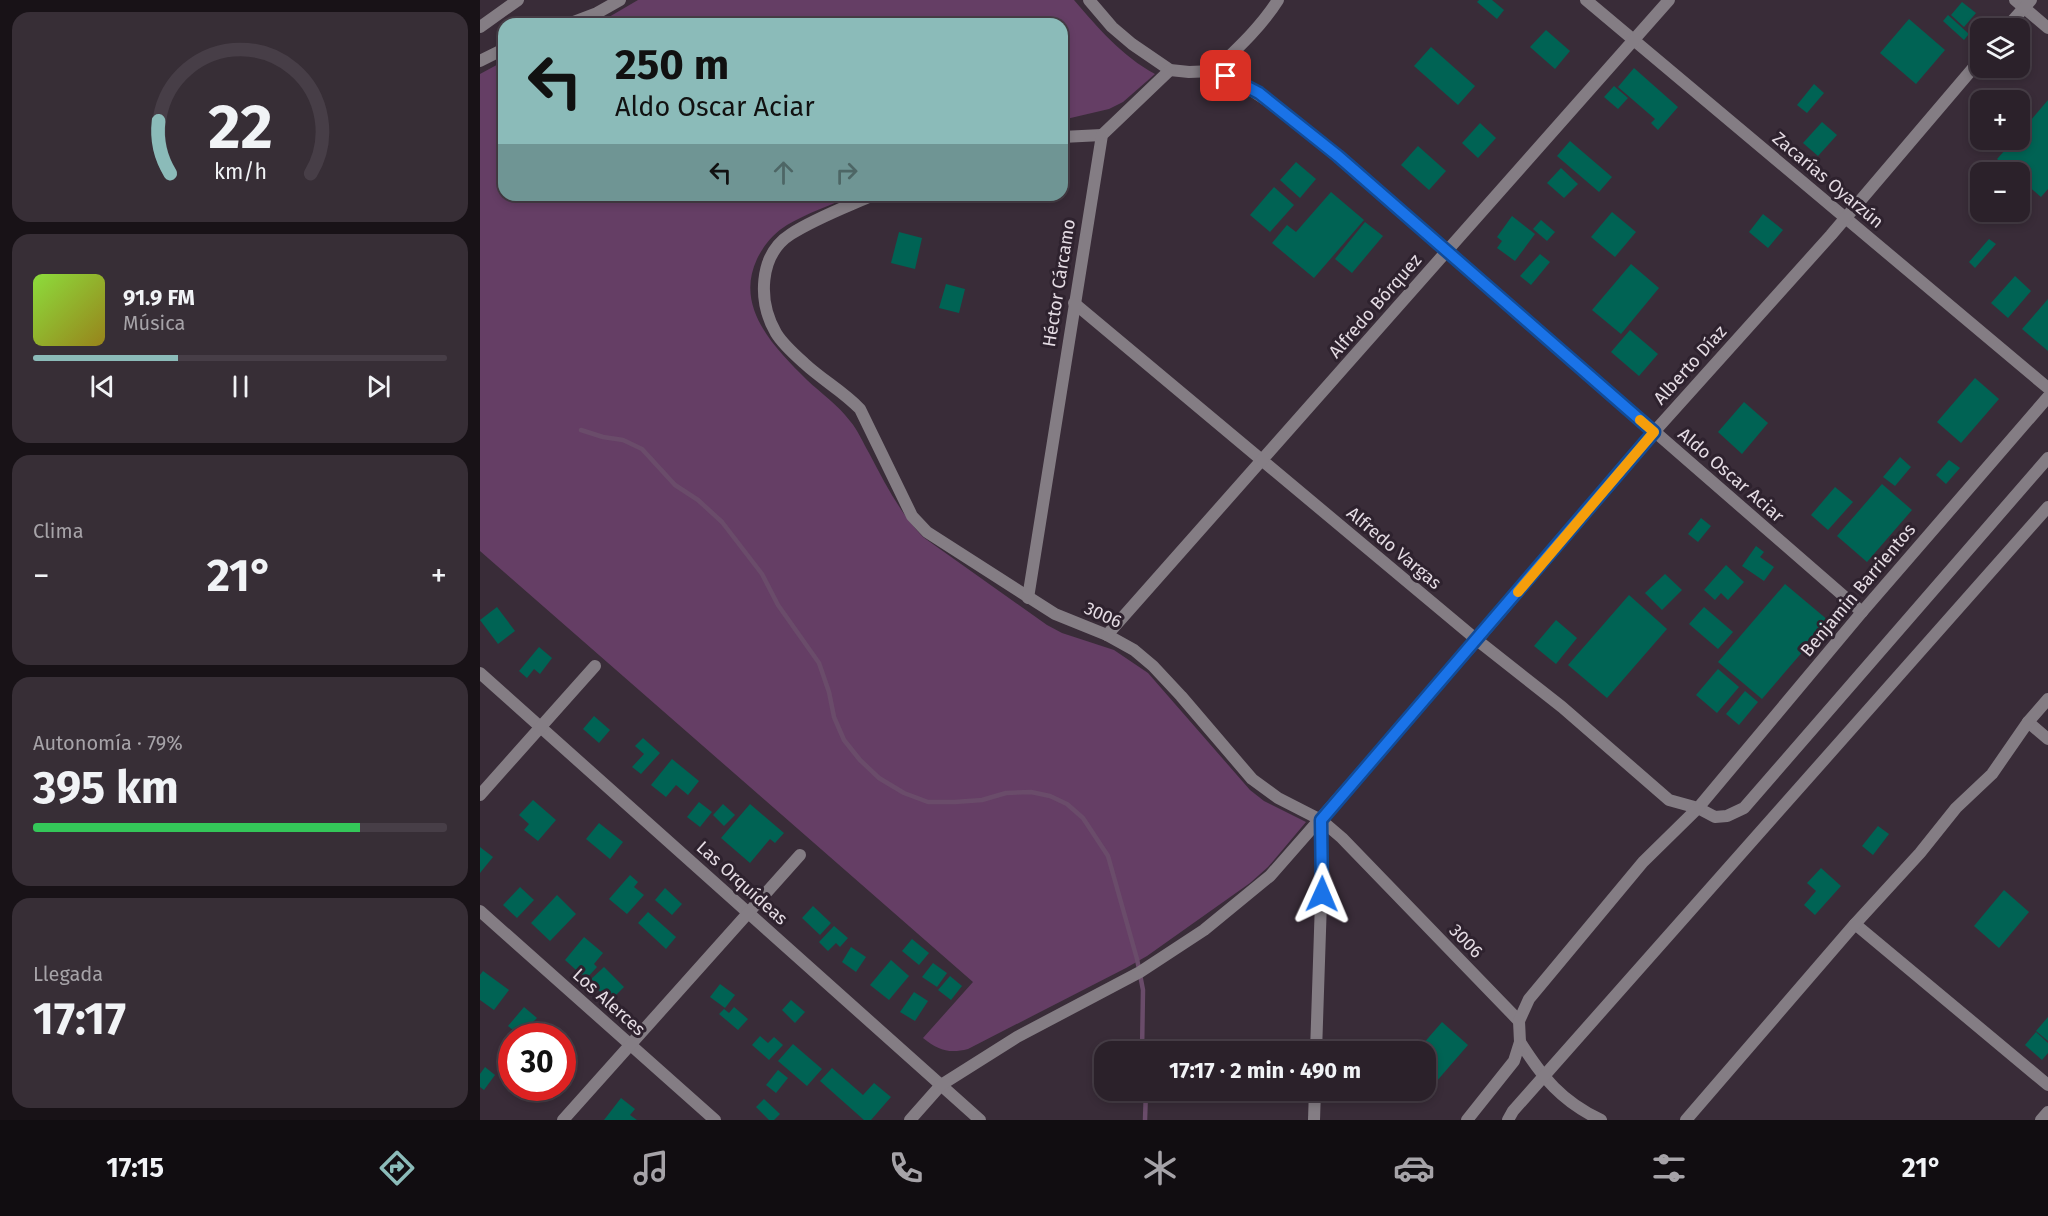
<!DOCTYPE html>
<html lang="es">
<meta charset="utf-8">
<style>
body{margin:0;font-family:"Fira Sans",sans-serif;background:#372e36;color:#f1f3f6;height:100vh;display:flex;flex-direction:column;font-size:22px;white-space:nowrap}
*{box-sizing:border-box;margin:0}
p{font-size:20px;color:#a6a3a8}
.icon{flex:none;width:33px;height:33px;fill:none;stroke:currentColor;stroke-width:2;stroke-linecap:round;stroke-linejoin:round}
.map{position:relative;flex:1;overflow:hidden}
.details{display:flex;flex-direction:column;gap:12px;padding:12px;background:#181217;width:480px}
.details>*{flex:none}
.hud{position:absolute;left:18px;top:18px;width:570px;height:183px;border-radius:18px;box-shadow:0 3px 9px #0003,0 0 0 2px #473e47;background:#8bbbb9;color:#111;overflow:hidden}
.controls{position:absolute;left:1490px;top:18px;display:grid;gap:12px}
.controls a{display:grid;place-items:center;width:60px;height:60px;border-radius:12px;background:#2b212a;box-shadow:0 3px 9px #0003,0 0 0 2px #473e47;font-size:30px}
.speed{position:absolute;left:18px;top:1023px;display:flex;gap:12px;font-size:30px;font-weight:700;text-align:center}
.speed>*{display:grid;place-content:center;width:78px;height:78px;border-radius:50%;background:#2b212a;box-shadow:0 3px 9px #0003,0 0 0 2px #473e47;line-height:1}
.speed .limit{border:9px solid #d22;background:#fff;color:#111}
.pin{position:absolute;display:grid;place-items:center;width:51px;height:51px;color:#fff;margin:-26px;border-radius:12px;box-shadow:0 3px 9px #0006}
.me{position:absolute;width:66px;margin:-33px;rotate:1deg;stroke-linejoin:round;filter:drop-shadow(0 0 4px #0008)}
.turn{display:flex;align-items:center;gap:21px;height:126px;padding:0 18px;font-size:27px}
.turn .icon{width:78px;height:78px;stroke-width:2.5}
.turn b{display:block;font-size:42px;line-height:51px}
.lanes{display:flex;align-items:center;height:57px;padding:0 18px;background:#0003;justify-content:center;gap:30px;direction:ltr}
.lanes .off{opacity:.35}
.big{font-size:45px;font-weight:700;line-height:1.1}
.details .tile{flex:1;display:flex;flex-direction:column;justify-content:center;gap:9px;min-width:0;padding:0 21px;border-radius:18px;background:#372e36}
.details .dial{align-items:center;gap:0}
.dial svg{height:156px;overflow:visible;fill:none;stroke:#473e47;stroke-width:7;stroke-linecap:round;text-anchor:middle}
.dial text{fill:#f1f3f6;stroke:none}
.song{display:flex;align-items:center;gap:18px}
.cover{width:72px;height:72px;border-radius:9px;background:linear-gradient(135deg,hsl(90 70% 55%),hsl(50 70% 35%))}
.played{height:6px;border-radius:3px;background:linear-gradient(90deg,#8bbbb9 35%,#473e47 35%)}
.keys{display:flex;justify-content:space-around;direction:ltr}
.heat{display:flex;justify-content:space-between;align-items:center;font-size:33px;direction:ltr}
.charge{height:9px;border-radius:4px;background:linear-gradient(90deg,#34c759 79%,#473e47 0)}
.trip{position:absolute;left:614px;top:1041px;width:342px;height:60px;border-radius:18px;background:#2b212a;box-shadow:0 3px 9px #0003,0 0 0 2px #473e47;font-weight:700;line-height:60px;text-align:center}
.dock{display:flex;height:96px;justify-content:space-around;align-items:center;background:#110d11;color:#a6a3a8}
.dock .icon{width:42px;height:42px}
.dock .selected{color:#8bbbb9}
.dock b{font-size:27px;color:#f1f3f6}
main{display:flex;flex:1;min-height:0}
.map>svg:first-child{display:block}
.green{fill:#653e65}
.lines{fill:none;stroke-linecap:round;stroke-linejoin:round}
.stream{stroke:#6a4c6a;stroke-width:4.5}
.building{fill:#006354}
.minor{stroke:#847d84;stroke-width:12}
.tertiary{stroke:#847d84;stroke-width:12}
.route-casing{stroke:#114b97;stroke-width:15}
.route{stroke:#1a73e8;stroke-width:10}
.slow{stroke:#f59e0b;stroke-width:10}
.labels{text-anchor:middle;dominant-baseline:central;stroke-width:6;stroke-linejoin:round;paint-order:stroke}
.street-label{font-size:18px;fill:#e5dce4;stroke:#2e222e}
</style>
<main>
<section class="details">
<div class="tile dial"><svg viewBox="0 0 100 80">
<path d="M14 69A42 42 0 1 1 86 69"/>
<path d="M14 69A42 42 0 0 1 8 42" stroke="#8bbbb9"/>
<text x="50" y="56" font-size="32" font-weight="700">22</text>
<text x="50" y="72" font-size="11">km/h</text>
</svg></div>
<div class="tile">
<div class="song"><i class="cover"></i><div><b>91.9 FM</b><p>Música</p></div></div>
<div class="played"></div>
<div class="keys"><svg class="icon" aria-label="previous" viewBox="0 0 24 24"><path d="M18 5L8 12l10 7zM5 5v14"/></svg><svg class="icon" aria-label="pause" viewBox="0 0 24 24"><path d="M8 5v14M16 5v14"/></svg><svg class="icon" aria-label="next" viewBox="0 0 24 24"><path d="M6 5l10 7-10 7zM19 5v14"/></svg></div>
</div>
<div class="tile"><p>Clima</p>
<div class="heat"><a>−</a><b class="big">21°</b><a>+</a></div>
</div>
<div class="tile"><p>Autonomía · 79%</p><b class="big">395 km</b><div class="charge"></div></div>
<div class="tile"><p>Llegada</p><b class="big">17:17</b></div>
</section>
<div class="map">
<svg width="1568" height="1120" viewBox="0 0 1568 1120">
<rect width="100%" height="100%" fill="#392c38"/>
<g class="green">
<path d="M158,0H594C618,28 642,56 675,74L643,102L629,109L582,120V24H117Z"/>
<path d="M24,61V195H373C352,205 327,213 307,225C294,233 283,246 277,259C254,308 295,348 327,380C342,394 358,405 370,421C378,430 383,443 389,453C405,483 419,512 443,537L567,625L582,633L634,650L668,673L770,790L784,801L826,822L788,867L770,883L667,956L646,968L488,1049C469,1054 458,1050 443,1038L493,982L0,551V74Z"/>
</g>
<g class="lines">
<g class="stream">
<path d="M101,430L123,437L143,440L162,449L195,485L218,500L242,522L282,574L298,605L339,663L349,692L354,717L364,740L380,760L399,778L424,793L448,802H475L502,800L526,793L551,792L570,796L587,804L603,818L628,856L657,959L663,990L662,1052"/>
<path d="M665,1120L666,1090"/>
</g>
</g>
<g class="building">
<path d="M999,0H1012L1024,10L1017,19L997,2Z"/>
<path d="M1482,2L1496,13L1484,27L1471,15Z"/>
<path d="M1468,15L1489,34L1484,40L1463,21Z"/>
<path d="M1429,19L1465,50L1436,84L1400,53Z"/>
<path d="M1066,30L1090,51L1075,69L1050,47Z"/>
<path d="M951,47L995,86L978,105L934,66Z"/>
<path d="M1154,68L1198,107L1178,130L1171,123L1175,119L1138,87Z"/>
<path d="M1334,84L1344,93L1327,113L1317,105Z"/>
<path d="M1134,86L1148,98L1138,109L1124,97Z"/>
<path d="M1568,100V189L1561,197L1539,178V172H1532L1517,159L1534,140H1539V134Z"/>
<path d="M1342,122L1357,135L1338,156L1323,143Z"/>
<path d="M1000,123L1016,138L998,158L982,143Z"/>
<path d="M1090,141L1132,177L1119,192L1077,156Z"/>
<path d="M938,146L966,171L949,190L921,165Z"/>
<path d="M816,162L836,179L820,198L800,180Z"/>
<path d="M1081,168L1098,184L1084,198L1067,183Z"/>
<path d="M794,187L814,205L790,232L770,215Z"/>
<path d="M851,192L884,220L834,278L792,243L807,225L816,232Z"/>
<path d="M1132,212L1156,232L1135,257L1111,237Z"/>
<path d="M1283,214L1303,230L1288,248L1269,232Z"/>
<path d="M1032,216L1055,234L1035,261L1017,248L1022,241L1017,237Z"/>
<path d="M1061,220L1075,232L1067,241L1053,229Z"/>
<path d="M885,222L903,236L872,273L855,259Z"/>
<path d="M419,232L442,238L435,269L411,263Z"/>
<path d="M1509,239L1516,244L1495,268L1489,262Z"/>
<path d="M1060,254L1070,262L1051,285L1040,276Z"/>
<path d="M1151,264L1179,288L1141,334L1112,310Z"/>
<path d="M1535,276L1551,291L1528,318L1511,303Z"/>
<path d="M466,284L485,289L479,313L459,308Z"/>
<path d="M1568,299V351L1542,329Z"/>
<path d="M1150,330L1178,354L1159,376L1131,352Z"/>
<path d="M1495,378L1519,399L1481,443L1457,422Z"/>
<path d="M1264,402L1288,423L1262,454L1238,432Z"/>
<path d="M1420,457L1431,467L1415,486L1403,477Z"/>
<path d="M1469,460L1480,468L1466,484L1456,475Z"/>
<path d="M1402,484L1432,510L1387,562L1357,536Z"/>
<path d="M1355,487L1373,502L1348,530L1331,515Z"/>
<path d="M1221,518L1231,526L1218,542L1208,534Z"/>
<path d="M1276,546L1284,552L1280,557L1294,567L1284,581L1262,566Z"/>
<path d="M1246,565L1264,582L1248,600L1241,593L1235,600L1224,590Z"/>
<path d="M1185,574L1202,590L1182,610L1165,593Z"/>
<path d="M1305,584L1349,621L1282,699L1238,662Z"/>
<path d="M1149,595L1187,629L1127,698L1088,665Z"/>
<path d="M17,607L35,631L18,644L0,620Z"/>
<path d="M1224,607L1253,632L1238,649L1209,624Z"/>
<path d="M1076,620L1097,638L1076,664L1054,646Z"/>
<path d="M59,647L72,658L60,674L54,669L47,678L39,671Z"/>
<path d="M1238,669L1259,687L1237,713L1216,695Z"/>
<path d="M1265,691L1278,702L1259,725L1246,714Z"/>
<path d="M114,716L130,730L119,743L103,729Z"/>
<path d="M163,738L180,753L161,774L152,767L164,754L155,746Z"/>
<path d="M192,759L219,781L208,795L196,785L186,797L171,785Z"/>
<path d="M53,800L76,820L58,841L44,830L49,824L39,815Z"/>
<path d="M219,802L232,812L220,827L207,817Z"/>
<path d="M243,804L255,815L244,826L233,815Z"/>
<path d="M270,804L304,833L295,843L290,839L270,863L241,838Z"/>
<path d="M119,823L143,842L130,859L106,839Z"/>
<path d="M1398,826L1409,834L1393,855L1382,846Z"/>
<path d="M0,847L13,857L0,873Z"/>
<path d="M1341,868L1361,886L1335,915L1324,905L1336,891L1327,883Z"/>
<path d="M150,875L158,882L154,887L164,895L147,914L129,899Z"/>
<path d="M40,887L54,900L37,918L23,905Z"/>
<path d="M185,888L202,904L192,915L175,900Z"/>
<path d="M1524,890L1549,912L1519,948L1494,926Z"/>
<path d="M77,895L96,914L70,941L51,923Z"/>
<path d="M333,906L351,923L340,935L322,918Z"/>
<path d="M168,912L196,937L186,949L158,923Z"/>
<path d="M354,926L368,938L360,947L356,943L348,951L339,942Z"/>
<path d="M104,937L123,953L114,964L117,967L106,979L85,960Z"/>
<path d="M432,939L449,953L439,965L422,951Z"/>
<path d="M371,947L386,957L376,972L362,962Z"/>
<path d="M411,960L429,976L409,1000L390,985Z"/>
<path d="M453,963L467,973L457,987L442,977Z"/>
<path d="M124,967L144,987L130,1001L109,981Z"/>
<path d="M3,971L29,990L14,1010L0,1000V975Z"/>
<path d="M470,976L482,986L471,1000L458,990Z"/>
<path d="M240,984L255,995L245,1008L230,997Z"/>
<path d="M434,992L448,1001L435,1021L420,1012Z"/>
<path d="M311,1000L325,1012L315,1023L302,1010Z"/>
<path d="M44,1007L57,1018L51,1024L57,1029L51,1036H40L28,1026Z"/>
<path d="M254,1007L268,1019L258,1030L239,1014L244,1009L249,1013Z"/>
<path d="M1568,1017V1041L1556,1031Z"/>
<path d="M962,1022L988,1045L943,1097L936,1090H945V1052H936Z"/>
<path d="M1556,1032L1568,1043V1053L1562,1060L1545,1045Z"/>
<path d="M280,1036L288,1043L294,1037L303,1045L289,1060L272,1045Z"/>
<path d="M82,1043L98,1056L90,1066L88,1064L82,1071Z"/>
<path d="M313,1044L342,1069L327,1086L298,1061Z"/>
<path d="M5,1067L15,1075L4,1090L0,1087V1074Z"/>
<path d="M352,1068L383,1095L394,1083L411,1097L391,1120H384L340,1081Z"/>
<path d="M298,1070L308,1078L296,1093L286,1085Z"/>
<path d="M141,1098L155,1109L150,1115L157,1120H124Z"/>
<path d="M284,1099L300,1114L294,1120H289L276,1107Z"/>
</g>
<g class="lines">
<g class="minor">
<path d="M609,0L632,27L652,44L690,70L709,72L734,71C757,49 781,27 798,0"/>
<path d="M1106,0L1568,388"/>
<path d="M1535,0L1568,28"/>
<path d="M88,24L117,13L140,0"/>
<path d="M0,61L24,49"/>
<path d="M734,71C782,91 817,124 858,156L1382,612"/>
<path d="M582,137L622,135"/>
<path d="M393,195C366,207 336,218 311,234C278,255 278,302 296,333C302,343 315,355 324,363C342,380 363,391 380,409L432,516L447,532L575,614L627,635L654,650L673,666L701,696L772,779L798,798L841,820L862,838L1039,1021"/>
<path d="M594,303L997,640L1082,707L1189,800L1218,808L1235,817L1247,816L1264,808L1568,458"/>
<path d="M548,598L622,135L690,70"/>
<path d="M627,635L1189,0"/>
<path d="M0,673L500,1120"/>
<path d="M1548,722L1568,739"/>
<path d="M0,795L115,666"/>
<path d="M0,911L235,1120"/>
<path d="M1375,924L1568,1085"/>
<path d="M1040,1042C1063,1078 1081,1101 1121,1120"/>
<path d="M836,1052L842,871L841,820"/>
<path d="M83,1120L320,855"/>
<path d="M834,1120L835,1090"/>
<path d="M987,1120L1034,1061L1040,1042L1039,1021L1049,999L1163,862L1218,808L1382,612L1568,397"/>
<path d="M1028,1120L1033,1111L1568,507"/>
<path d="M1206,1120L1375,924L1440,853L1476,808L1512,774L1548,722L1568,699"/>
<path d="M1561,1120L1568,1112"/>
</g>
<g class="tertiary">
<path d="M0,27L38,0"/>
<path d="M1526,28L1551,0"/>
<path d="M430,1120L461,1085L537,1037L660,972L724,930L790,876L997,640L1174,432L1351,235L1500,60"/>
</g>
</g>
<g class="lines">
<defs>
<path id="route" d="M746,76L779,93L858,156L1174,432L841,820L842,894"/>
</defs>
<use href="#route" class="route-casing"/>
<use href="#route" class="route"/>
<path class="slow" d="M1038,592L1174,432L1160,420"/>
</g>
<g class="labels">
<g class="street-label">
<text transform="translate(1348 180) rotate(40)">Zacarías Oyarzún</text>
<text transform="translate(579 283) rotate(-81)">Héctor Cárcamo</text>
<text transform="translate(895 306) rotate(-49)">Alfredo Bórquez</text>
<text transform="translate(1210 365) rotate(-48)">Alberto Díaz</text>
<text transform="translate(1251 475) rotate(41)">Aldo Oscar Aciar</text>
<text transform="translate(914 548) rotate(40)">Alfredo Vargas</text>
<text transform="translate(1378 590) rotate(-50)">Benjamin Barrientos</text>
<text transform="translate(623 615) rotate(24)">3006</text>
<text transform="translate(262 883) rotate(42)">Las Orquídeas</text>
<text transform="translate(986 941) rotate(46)">3006</text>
<text transform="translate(129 1002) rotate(42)">Los Alerces</text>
</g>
</g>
</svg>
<div class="controls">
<a><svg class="icon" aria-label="layers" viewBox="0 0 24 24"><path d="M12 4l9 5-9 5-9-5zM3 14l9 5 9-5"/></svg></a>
<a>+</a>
<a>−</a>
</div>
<div class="speed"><div class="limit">30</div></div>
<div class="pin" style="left:746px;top:76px;background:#d93025"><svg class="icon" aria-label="arrive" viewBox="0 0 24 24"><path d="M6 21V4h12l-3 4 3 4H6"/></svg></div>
<svg class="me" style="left:842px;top:894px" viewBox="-20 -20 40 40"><path d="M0-17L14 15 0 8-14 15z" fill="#1a73e8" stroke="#fff" stroke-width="4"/></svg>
<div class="trip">17:17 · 2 min · 490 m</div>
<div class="hud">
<div class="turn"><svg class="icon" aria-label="left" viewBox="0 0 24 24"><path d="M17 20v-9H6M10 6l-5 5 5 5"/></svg><div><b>250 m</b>Aldo Oscar Aciar</div></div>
<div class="lanes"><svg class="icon" aria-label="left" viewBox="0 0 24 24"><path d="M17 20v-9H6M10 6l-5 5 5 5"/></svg><svg class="icon off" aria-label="ahead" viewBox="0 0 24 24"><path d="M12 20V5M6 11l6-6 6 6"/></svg><svg class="icon off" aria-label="right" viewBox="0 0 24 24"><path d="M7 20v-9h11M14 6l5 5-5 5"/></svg></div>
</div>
</div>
</main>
<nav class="dock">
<b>17:15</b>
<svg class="icon selected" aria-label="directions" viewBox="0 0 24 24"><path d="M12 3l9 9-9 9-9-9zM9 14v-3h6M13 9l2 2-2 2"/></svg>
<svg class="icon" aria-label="music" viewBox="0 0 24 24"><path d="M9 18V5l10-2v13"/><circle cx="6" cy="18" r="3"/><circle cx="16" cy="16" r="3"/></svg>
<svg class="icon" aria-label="phone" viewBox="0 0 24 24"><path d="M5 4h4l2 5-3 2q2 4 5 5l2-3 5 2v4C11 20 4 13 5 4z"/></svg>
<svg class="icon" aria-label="climate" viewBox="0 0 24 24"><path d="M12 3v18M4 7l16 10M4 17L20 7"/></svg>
<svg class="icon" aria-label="car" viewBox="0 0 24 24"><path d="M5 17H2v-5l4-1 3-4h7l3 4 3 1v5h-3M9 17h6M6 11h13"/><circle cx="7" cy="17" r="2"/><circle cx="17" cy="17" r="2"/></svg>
<svg class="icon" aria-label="filters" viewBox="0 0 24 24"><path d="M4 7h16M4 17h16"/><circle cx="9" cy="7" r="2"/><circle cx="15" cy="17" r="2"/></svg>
<b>21°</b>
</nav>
